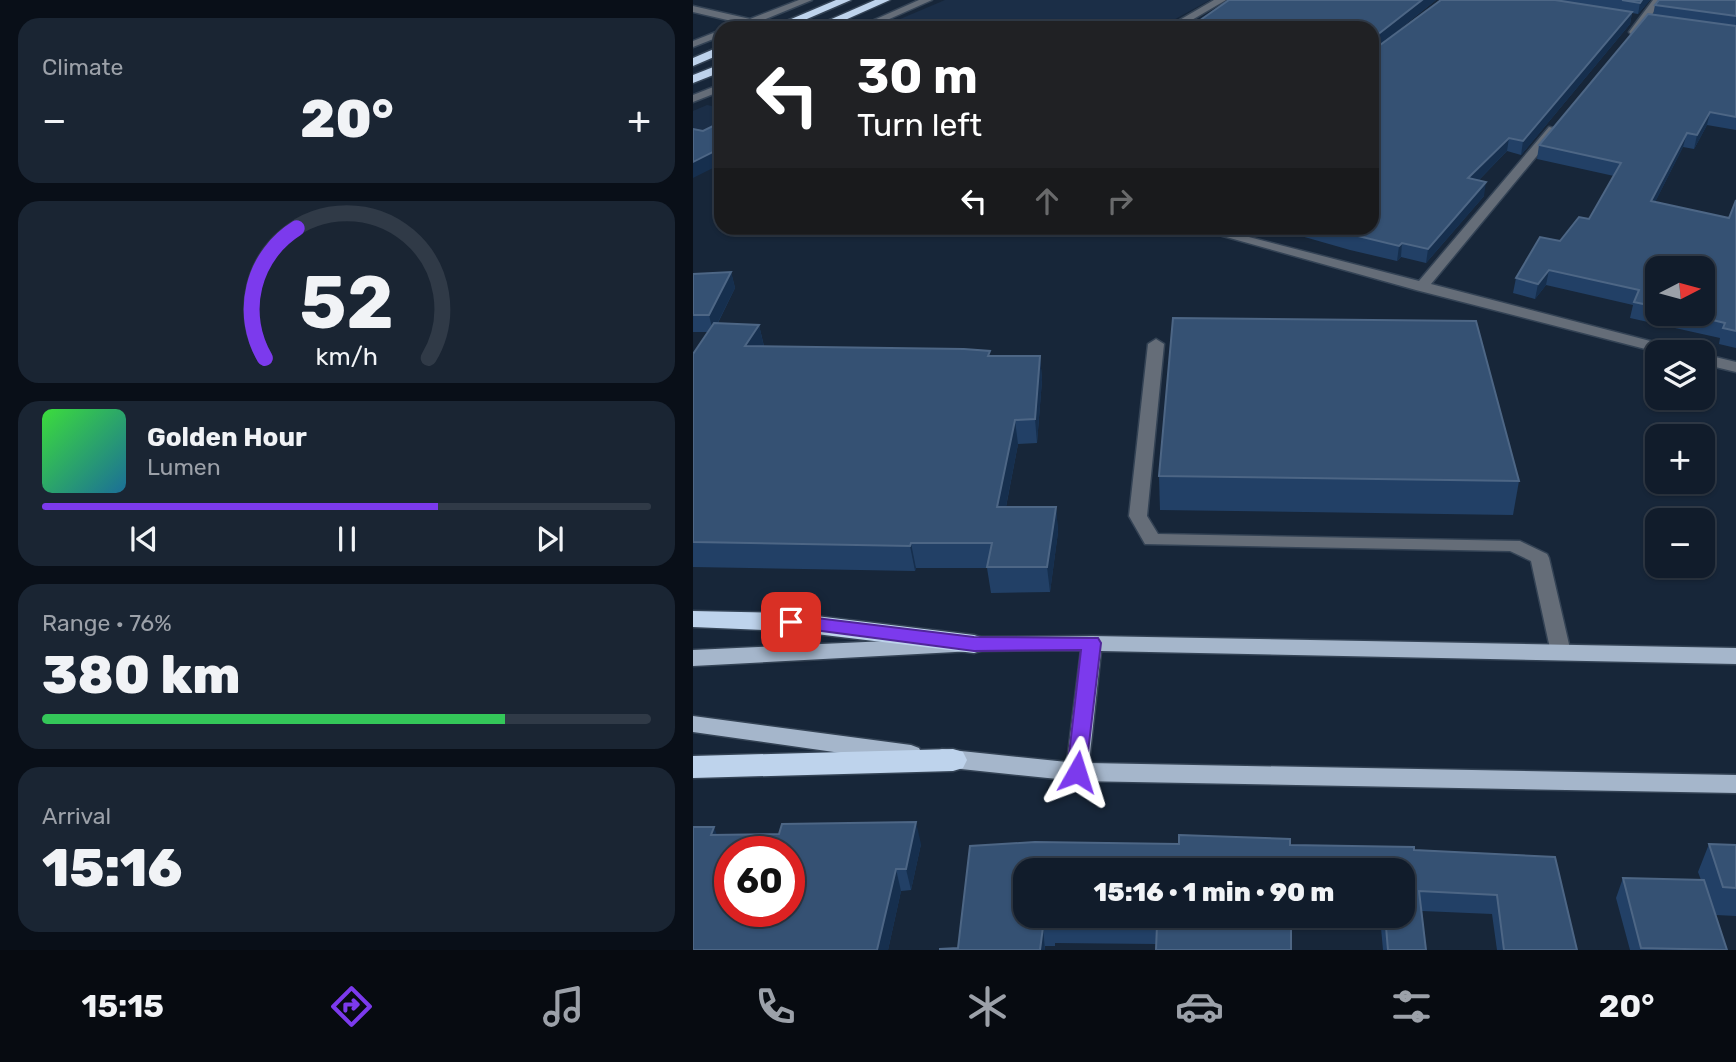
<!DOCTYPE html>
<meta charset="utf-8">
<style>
body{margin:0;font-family:Rubik,sans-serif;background:#1a2533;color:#f1f3f6;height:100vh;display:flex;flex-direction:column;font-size:26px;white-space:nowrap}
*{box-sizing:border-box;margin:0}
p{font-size:23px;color:#9ca1a9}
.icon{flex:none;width:38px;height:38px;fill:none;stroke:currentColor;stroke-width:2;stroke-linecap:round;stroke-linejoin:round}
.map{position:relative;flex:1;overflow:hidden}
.sheet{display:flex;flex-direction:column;gap:18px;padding:18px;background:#090f18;width:693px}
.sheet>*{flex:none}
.top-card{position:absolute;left:21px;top:21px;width:665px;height:214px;border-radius:21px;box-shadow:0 2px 5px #0004,0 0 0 2px #303a47;background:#202124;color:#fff;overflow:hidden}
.needle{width:46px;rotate:84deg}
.controls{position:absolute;left:952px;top:256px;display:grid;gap:14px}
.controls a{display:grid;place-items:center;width:70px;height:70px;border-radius:14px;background:#111c2b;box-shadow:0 2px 5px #0004,0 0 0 2px #303a47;font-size:35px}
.speed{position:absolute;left:21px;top:836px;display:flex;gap:14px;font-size:35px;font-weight:700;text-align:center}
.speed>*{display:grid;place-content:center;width:91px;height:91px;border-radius:50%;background:#111c2b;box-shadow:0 2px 5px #0004,0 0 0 2px #303a47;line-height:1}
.speed .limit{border:10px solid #d22;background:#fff;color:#111}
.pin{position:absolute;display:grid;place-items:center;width:60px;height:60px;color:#fff;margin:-30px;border-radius:14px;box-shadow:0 4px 10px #0006}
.me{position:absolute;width:77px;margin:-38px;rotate:6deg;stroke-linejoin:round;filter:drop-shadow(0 0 5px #0008)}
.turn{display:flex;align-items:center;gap:24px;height:147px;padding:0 28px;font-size:32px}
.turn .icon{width:91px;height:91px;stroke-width:2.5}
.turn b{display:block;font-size:49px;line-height:60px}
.lanes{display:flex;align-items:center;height:66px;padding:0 28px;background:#0003;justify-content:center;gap:35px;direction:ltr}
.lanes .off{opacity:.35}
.big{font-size:52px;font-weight:800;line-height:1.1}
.sheet .tile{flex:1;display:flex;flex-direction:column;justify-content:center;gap:10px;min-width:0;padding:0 24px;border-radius:21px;background:#1a2533}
.sheet .dial{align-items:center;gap:0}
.dial svg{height:182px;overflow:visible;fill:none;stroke:#303a47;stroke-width:7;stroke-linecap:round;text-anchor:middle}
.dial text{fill:#f1f3f6;stroke:none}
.song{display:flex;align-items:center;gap:21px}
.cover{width:84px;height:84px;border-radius:10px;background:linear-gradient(135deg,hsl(120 70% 55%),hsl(200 70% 35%))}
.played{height:7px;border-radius:4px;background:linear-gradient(90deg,#7c3aed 65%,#303a47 65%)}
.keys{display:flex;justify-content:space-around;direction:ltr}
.heat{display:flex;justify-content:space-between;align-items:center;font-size:38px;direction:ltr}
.charge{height:10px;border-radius:5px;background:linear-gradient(90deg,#34c759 76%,#303a47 0)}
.trip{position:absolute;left:320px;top:858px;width:402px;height:70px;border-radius:21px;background:#111c2b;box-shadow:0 2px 5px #0004,0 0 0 2px #303a47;font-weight:800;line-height:70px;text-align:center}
.tabs{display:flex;height:112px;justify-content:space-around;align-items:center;background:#070b11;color:#9ca1a9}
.tabs .icon{width:49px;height:49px}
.tabs .on{color:#7c3aed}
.tabs b{font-size:32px;color:#f1f3f6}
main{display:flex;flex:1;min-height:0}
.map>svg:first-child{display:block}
.built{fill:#1b2e47}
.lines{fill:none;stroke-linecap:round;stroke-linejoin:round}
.minor-casing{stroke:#344355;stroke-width:3}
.major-casing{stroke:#344355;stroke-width:3}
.highway-casing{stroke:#344355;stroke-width:3}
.minor{fill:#656d78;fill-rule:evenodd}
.major{fill:#a5b6cb;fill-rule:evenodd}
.highway{fill:#bed3ec;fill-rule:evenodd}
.wall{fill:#224066;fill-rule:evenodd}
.shaded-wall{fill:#162f4e}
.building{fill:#355173;stroke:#4d6685;stroke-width:2;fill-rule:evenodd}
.route{fill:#7c3aed;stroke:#51269a;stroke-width:2}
</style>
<main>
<section class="sheet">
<div class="tile"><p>Climate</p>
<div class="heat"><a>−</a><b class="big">20°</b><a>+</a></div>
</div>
<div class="tile dial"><svg viewBox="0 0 100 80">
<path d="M14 69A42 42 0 1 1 86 69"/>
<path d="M14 69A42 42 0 0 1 28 12" stroke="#7c3aed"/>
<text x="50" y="56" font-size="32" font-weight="700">52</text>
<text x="50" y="72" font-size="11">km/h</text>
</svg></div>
<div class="tile">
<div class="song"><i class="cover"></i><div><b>Golden Hour</b><p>Lumen</p></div></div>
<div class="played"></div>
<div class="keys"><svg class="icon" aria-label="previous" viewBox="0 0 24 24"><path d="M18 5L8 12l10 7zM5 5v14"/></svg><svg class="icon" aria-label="pause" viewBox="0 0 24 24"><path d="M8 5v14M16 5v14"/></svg><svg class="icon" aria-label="next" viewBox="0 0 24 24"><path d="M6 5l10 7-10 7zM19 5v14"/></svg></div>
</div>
<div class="tile"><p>Range · 76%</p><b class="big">380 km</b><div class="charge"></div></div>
<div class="tile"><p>Arrival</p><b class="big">15:16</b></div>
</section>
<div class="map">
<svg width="1043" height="950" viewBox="0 0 1043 950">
<rect width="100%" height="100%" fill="#172639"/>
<g class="built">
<path d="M252,0H517L466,28H186Z"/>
<path d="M14,105L28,108V131L0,144V111Z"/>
</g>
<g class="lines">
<defs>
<g id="minor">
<path d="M106,0H119L51,28H37L47,23L0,12V6L57,19Z"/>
<path d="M226,0H239L176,28H163Z"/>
<path d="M521,0H533L485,28H473Z"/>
<path d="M960,0H970L944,34H938L936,32Z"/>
<path d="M28,30V36L0,47V41Z"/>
<path d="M28,84V91L0,102V95Z"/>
<path d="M856,127L866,129L738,284L988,349L990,352H964L723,290L501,228H521L726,281Z"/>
<path d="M463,339L471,344L454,516L465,534L827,541L854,554L856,558L878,653L875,658L868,660L861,658L858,653L838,561L817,551L452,544L436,516L455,344Z"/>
<path d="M1010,354L1043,362V372L1010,364Z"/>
</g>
<g id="major">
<path d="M399,636L1043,648V664L408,651L396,763L1043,775V793L384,781L249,767L241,764L238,758L241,752L249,749L374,762L388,650L281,651L0,666V650L281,637Z"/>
<path d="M0,716L218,745L226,748L229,754L226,760L218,763L0,732Z"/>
</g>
<g id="highway">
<path d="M143,0H158L93,28H77Z"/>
<path d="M182,0H197L134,28H118Z"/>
<path d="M28,46V54L0,66V58Z"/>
<path d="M28,64V72L0,83V75Z"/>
<path d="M0,611L98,613L281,635L290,638L293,644L290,650L281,653L98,631L0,627Z"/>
<path d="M260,749L270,752L274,760L270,768L260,771L0,778V756Z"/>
</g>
</defs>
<use href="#minor" class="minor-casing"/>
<use href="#major" class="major-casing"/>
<use href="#highway" class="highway-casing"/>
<use href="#minor" class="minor"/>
<use href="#major" class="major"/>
<use href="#highway" class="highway"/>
</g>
<g class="wall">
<path d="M536,0H743L679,51V28H503V23Z"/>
<path d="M748,0H957L945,14L939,13L937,24L828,155L814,151L786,180L791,196L733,263L708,257L704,261L657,250L580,228H679Z"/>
<path d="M1043,0V130L1014,125L1001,149L990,147L962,202L1036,218L1043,200V348L1026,344L1027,338L937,318L940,305L853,285L842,299L820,293L823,278L896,219L921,176L844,159L846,145L960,15L962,5ZM964,268L1010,313H964Z"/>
<path d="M38,272L42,288L25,323L66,325L71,346L297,356H347L349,380L344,443L325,444L313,507H363L365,532L357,592L298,593L294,568H223L222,571L0,567V354L15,332H0V274Z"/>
<path d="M466,476L826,481L820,515L467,510Z"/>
<path d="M24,835L228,844L218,890L208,891L195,950H0Z"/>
<path d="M486,835L597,839V845L721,847V850L862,857L884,950H804L799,914L729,911L733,950H690L687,917L598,916V950H463V944L362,943V946H352V950H247V949L265,948L277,846L342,842L486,844ZM332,870H710V915H332Z"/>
<path d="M1016,844L1043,845V916L1023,915L1034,950H937L923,898L930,878L1008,880L1005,872Z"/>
</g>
<g class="shaded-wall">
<path d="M729,0H743L679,51V39Z"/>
<path d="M949,0H957L945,14L947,3Z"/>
<path d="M939,12L937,24L828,155L830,141Z"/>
<path d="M1017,112L1014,125L1001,149L1004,135Z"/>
<path d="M994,133L990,147L955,216L958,201Z"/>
<path d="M816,138L814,151L774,192L775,178Z"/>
<path d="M28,148V164L0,178V162Z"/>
<path d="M793,182L791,196L733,263L735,249Z"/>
<path d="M709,243L708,257L704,261L706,246Z"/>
<path d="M856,270L853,285L842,299L845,284Z"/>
<path d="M38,272L42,288L20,332L16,315Z"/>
<path d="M66,325L71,347L52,346Z"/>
<path d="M347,356L349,380L344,443L342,419Z"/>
<path d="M322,420L325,444L308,532L304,507Z"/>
<path d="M363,507L365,532L357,592L354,567Z"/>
<path d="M218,543L223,568L222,571L217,546Z"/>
<path d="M223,822L228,844L218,890L213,869Z"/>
<path d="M21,827L29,849L18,835Z"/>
<path d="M203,869L208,891L195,950H184Z"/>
<path d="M350,927L352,950H347Z"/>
</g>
<g class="building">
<path d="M536,0H729L679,39V28H515L519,25L503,23Z"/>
<path d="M748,0H862L939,12L830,141L816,138L775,178L793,182L735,249L709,243L706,246L632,228H679V51Z"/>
<path d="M929,0H949L947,3Z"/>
<path d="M966,0H1043V16L962,5Z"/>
<path d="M955,14L1043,26V117L1017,112L1004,135L994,133L958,201L1036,218L1043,200V331L1030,328L1032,323L990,313H1010V268H964V307L941,302L946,290L856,270L845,284L823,278L847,237L867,241L886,217L896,219L928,163L846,145Z"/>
<path d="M28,122V148L0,162V129L10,131Z"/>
<path d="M38,272L16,315H0V274Z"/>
<path d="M480,318L783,321L826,481L466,476Z"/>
<path d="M21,323L66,325L52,346L271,349L297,351L295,356H347L342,419L322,420L304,507H363L354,567H294L299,543H218L217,546L0,542V354Z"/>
<path d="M223,822L213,869H203L184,950H0V827H21L18,835L86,834L89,824ZM37,852H96V912H37Z"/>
<path d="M486,835L597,839V845L721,847V850L862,857L884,950H811L804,895L726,891L733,950H695L692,915H710V870H332V915H598V950H463L464,925L360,924L359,927H350L347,950H247V949L265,948L277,846L342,842L486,844Z"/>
<path d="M1016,844L1043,845V888L1030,887Z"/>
<path d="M930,878L1011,880L1034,950L948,948Z"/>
</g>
<path class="route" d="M98,615L281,637L405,638L408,643L392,777H377L374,772L388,650L281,651L91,626L89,622Z"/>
</svg>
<div class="controls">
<a><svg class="needle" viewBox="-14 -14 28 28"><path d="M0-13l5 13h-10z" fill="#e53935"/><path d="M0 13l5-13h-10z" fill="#9ca1a9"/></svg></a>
<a><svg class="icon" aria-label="layers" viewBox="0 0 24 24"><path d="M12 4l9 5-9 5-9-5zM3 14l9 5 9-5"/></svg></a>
<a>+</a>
<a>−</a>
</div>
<div class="speed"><div class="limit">60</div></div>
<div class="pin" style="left:98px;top:622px;background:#d93025"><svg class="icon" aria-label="arrive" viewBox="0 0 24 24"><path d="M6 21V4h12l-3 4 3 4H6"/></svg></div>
<svg class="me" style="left:384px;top:772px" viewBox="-20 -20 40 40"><path d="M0-17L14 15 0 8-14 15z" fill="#7c3aed" stroke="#fff" stroke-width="4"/></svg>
<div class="trip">15:16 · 1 min · 90 m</div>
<div class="top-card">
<div class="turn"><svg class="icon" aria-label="left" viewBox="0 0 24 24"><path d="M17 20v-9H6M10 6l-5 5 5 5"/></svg><div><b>30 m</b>Turn left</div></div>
<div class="lanes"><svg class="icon" aria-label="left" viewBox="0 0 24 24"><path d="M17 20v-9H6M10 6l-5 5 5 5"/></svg><svg class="icon off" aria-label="ahead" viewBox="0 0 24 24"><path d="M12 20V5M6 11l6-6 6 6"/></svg><svg class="icon off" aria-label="right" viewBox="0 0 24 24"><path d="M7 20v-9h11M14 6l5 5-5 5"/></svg></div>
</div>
</div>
</main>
<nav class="tabs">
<b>15:15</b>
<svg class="icon on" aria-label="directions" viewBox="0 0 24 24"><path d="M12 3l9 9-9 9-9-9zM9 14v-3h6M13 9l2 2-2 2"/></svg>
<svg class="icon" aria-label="music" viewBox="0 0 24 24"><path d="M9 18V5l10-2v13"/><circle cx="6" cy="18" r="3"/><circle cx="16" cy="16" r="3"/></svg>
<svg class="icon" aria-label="phone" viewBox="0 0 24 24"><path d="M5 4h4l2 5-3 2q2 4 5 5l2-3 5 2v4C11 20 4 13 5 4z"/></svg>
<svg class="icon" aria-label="climate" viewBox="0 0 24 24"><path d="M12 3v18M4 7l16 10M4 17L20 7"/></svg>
<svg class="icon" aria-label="car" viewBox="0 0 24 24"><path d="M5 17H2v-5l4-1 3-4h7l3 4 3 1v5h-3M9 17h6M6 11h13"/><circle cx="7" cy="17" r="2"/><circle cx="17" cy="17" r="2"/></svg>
<svg class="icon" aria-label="filters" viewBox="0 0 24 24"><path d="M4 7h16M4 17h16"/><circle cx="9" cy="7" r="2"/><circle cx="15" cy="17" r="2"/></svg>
<b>20°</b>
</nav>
